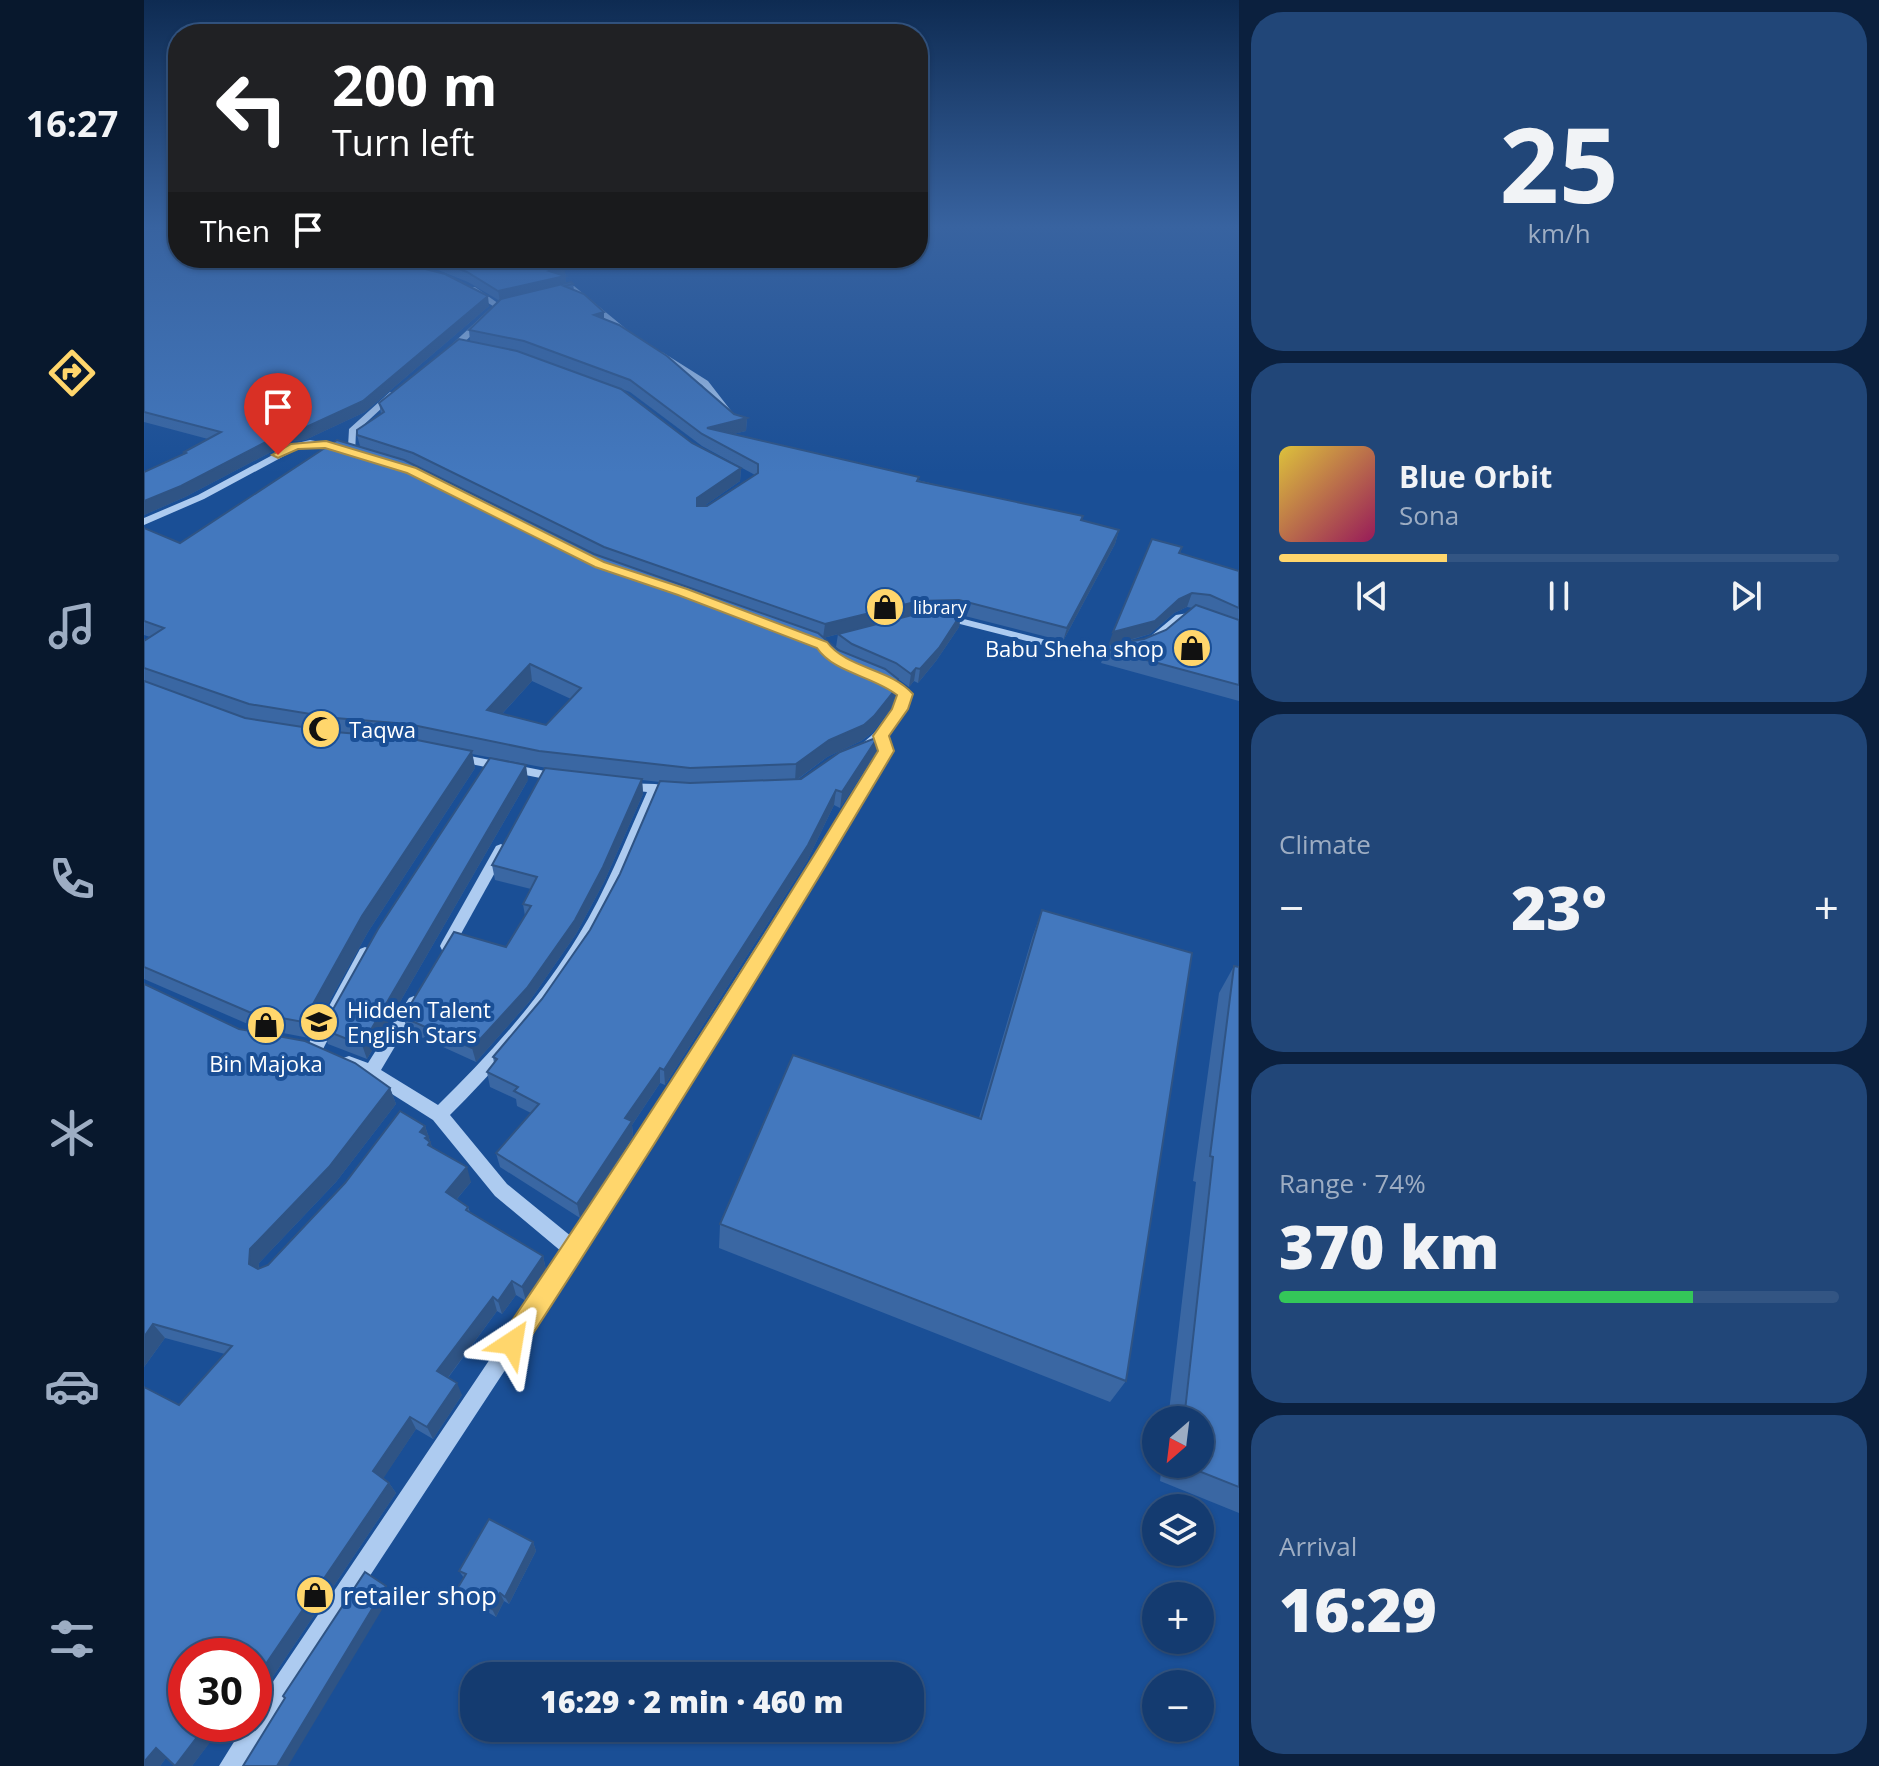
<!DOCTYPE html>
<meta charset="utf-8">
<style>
body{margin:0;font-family:"Open Sans",sans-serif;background:#214678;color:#f1f3f6;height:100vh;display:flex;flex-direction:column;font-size:30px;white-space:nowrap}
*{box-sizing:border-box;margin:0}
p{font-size:26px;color:#9dadc3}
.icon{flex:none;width:44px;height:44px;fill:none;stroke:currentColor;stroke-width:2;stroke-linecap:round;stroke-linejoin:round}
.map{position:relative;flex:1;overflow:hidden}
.sheet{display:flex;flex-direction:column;gap:12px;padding:12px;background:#0b203e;width:640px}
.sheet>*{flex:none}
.top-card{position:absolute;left:24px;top:24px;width:760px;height:244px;border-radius:32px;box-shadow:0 2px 6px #0004,0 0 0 2px #335583;background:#202124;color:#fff;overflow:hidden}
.needle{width:52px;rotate:208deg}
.buttons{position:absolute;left:998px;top:1406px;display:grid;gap:16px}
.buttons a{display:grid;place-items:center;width:72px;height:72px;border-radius:50%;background:#143b70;box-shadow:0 2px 6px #0004,0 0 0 2px #335583;font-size:40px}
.speed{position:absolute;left:24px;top:1638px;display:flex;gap:16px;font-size:40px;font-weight:700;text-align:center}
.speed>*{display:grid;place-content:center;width:104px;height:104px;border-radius:50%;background:#143b70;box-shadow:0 2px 6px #0004,0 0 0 2px #335583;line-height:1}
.speed .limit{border:12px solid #d22;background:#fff;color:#111}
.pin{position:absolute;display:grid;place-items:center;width:68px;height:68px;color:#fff;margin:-82px -34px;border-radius:50% 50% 50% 0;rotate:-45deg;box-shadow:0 0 8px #0007}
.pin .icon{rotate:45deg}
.me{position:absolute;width:88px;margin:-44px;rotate:33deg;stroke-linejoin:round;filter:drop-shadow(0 0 6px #0008)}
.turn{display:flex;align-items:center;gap:28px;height:168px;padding:0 32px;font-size:36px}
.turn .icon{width:104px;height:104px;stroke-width:2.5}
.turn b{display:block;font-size:56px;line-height:68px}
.then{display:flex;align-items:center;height:76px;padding:0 32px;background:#0003;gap:16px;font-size:30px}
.big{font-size:60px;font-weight:800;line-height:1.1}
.sheet .card{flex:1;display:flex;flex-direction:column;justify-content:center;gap:12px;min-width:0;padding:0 28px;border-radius:32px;background:#214678}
.sheet .dial{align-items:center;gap:0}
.dial b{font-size:104px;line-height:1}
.song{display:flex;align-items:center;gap:24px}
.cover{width:96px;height:96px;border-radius:12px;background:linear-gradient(135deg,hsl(50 70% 55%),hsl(330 70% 35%))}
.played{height:8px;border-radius:4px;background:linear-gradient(90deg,#ffd66c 30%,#335583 30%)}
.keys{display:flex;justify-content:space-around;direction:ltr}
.heat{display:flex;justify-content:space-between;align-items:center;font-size:44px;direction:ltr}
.charge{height:12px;border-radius:6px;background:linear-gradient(90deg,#34c759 74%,#335583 0)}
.trip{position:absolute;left:316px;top:1662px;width:464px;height:80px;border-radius:32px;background:#143b70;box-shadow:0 2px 6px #0004,0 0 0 2px #335583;font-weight:800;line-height:80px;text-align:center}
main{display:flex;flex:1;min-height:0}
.dock{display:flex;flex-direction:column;width:144px;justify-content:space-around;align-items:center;background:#08182d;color:#9dadc3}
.dock .icon{width:56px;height:56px}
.dock .current{color:#ffd66c}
.dock b{font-size:36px;color:#f1f3f6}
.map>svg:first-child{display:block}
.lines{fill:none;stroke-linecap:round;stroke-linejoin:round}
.minor{fill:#adcbf0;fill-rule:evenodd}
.wall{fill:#3a67a3;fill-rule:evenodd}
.shaded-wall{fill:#2f5485}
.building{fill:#4378be;stroke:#2f5485;stroke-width:2;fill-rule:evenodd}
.route{fill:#ffd66c;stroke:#a68b46;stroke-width:2}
.labels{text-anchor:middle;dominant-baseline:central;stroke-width:8;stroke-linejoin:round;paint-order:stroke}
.far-poi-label{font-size:18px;fill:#fff;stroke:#1a4f96;text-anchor:start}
.poi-label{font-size:22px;fill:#fff;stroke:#1a4f96;text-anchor:start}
.near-poi-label{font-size:26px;fill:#fff;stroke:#1a4f96;text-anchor:start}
</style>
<main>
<nav class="dock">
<b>16:27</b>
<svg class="icon current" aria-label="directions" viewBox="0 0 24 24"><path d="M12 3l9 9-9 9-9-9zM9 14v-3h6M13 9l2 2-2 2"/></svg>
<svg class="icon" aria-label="music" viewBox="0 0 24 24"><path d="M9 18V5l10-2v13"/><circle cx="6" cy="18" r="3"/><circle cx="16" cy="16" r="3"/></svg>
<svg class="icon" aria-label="phone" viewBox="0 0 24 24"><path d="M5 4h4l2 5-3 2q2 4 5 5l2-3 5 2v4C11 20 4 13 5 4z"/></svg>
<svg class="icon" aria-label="climate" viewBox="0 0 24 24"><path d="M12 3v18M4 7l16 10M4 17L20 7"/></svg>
<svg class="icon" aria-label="car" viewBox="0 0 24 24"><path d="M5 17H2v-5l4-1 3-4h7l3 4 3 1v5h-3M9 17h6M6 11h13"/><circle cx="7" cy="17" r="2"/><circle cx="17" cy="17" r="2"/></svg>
<svg class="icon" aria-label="filters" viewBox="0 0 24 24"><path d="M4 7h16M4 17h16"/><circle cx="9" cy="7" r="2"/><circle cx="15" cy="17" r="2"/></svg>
</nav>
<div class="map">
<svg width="1095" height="1766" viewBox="0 0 1095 1766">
<rect width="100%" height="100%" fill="#1a4f96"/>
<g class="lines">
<g class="minor">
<path d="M430,286L487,333V337H481L429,290L411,294L407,292Z"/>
<path d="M325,287H331L358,306L310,352H304V348L349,306L325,291Z"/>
<path d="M512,352H518L564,381L588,412V416H582L558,385L512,356Z"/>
<path d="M246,392L253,394L212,432L211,453L166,446L155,448L60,499L0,525V518L54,495L149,444L166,440L204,447L205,429Z"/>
<path d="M1057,611L1061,612V616L1039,620L1012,642L1008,643L1002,640L1032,615Z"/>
<path d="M798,617H812L949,652L977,648L983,651L977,654L949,658L812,623L794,622L793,620Z"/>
<path d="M737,675L766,690L759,715L743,736L748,751L436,1256L101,1766H75L101,1724H110V1710L418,1252L351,1196L289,1120L221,1077L199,1068L197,1063L199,1058L205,1056L224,1063L265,998L270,996L275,998L278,1002L275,1006L237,1070L294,1105C346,1054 396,999 434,936C462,891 481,841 503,792L476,789L475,786L476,783L511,784L537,788L538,791L532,795L515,794C493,844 473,896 445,944C407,1008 358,1063 306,1115L363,1184L428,1237L736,751L734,744L720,752L714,748C731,731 751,719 754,692L733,682L731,679Z"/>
<path d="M311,753L416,774L422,778L416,782L307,760L305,757L307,754Z"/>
<path d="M357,844L364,849L308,950H298L296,946L298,942L352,846Z"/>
<path d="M221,947L226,949L228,953L177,1053L171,1055L165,1053L163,1048L165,1043L216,949Z"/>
</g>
</g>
<g class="wall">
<path d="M0,226L345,306L221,412L161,440L148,441L41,497L0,515V472L40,454V452L64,439L0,422Z"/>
<path d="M247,258H403L422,275L421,276L422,284H429L430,290L460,312V319L590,414L603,418L602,431L589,434L975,530L971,544L919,641L817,615L815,627L792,661L774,683L770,681L765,687L754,679L751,696L747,708L728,733L717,741L683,757L653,780L657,779L734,737L732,752L696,808L690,805L663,861L521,1085L516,1083L488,1125L489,1136L436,1218L356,1167L352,1153L387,1113L373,1106L372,1099L346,1087L343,1072L350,1063L349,1057L398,999L446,930L476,874L516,782L498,780L499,794L460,882L432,934L385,1002L332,1062L264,1031L259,1017L362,947L381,916L379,904L387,889L351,880L348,865L408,769L328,754L331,768L224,932L165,1038L113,1028L0,979V641L6,637L0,635V528L36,543L216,446L213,435L237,414L235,403L326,341L325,330L356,301L324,282L289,268ZM375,352L486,392L558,446L611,475L563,506H560L596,481L597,468ZM738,623L694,634L692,647L700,653L694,650L679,638ZM388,681L427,699L402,725L358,714Z"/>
<path d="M1038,547L1036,554L1095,571V701L957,663L964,645ZM1043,607L1049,608L1022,630L1000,639L974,644L1006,634L1030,613Z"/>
<path d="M384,780L223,1059L184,1044L178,1029Z"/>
<path d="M898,910L982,1381L966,1402L575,1248L576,1224L835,1118L888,938Z"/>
<path d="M1090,966L1095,967V1513L1016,1481L1018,1464H1056V1420H1024L1052,1182L1049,1181L1075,993Z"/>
<path d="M0,984L95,1029L246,1088L252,1104L192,1182L115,1263V1269L124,1265L281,1126L288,1147L327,1182L313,1199L324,1207L326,1212L399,1256L402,1270L382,1301L372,1295L358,1314L353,1311L304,1378L318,1395L289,1439L272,1429L239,1478L245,1483L252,1493L124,1684L116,1679L110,1683L48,1766H30L22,1758L16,1766L35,1405L81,1354L21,1338L0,1367Z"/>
<path d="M389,1542L392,1551L365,1604L360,1601L352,1617L318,1597L313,1589L320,1578L315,1571Z"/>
</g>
<g class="shaded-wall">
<path d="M421,266L422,286L356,301L354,291Z"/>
<path d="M344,296L345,306L221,412L161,440L148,441L41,497L0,515V501Z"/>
<path d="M460,312V323L450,315Z"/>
<path d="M603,418L602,431L568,439L563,428Z"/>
<path d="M597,468L596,481L553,511V498Z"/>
<path d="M975,530L971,544L919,641L923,628Z"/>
<path d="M1048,593L1043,607L1030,613L1006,634L964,646L969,632Z"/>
<path d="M775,601L772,614L679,638L681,624Z"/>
<path d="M817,614L815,627L792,661L774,683L776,669Z"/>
<path d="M386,664L388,681L346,727L343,710Z"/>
<path d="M772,668L770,681L765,687L767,674Z"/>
<path d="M754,679L751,696L747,708L728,733L717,741L683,757L651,781L652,764L685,740Z"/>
<path d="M734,737L732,752L696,808L698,792Z"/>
<path d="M328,751L331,768L224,932L165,1038L159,1022L218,916Z"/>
<path d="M382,765L384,780L223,1059L218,1045Z"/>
<path d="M498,779L499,794L460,882L432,934L385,1002L332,1062L328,1048Z"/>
<path d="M692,790L690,805L663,861L521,1085L520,1070Z"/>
<path d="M516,1068V1083L488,1125L489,1136L436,1218L433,1204L481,1118Z"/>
<path d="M246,1088L252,1104L192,1182L115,1263L114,1278L105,1264L106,1249Z"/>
<path d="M281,1126L286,1141L291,1157L276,1132Z"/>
<path d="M323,1167L327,1182L306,1207L302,1192Z"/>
<path d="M399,1256L402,1270L382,1301L378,1287Z"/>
<path d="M368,1281L372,1295L358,1314L354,1301Z"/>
<path d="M349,1297L353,1311L299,1384L293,1371Z"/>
<path d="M9,1324L21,1338L0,1367V1337Z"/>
<path d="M313,1383L318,1395L289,1439L283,1427Z"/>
<path d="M266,1417L272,1429L237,1482L229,1471Z"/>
<path d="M245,1483L252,1493L124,1684L116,1679L110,1683V1674Z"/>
<path d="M389,1542L392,1551L365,1604L361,1597Z"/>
<path d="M242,1586L248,1593L144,1766H133Z"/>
<path d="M356,1593L360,1601L352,1617L348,1609Z"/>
<path d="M63,1724H80L48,1766H31Z"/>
<path d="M12,1748L26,1753L16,1766H0V1762Z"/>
</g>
<g class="building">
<path d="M34,226V258H238L301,274L344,296L219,401L158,429L145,430L37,486L0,501V472L42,453L40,452L77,432L0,412V227Z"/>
<path d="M287,258H403L421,266L405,271L421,276L354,291L323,272Z"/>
<path d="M427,282L429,284L420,286L440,294L460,312L450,315L475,325L523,356L590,414L603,418L563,428L775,477L773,481L939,516L937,520L975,530L923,628L815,600L775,601L681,624L460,547L269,453L213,435V430L240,412L235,403L315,339L373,351L477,389L548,443L597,468L553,498V506H563L614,473V464L558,434L486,380L380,341L325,330L357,299Z"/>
<path d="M193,440L260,460L450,554L674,633L694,650L741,669L754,679L750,691L730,716L720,725L685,740L652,764L546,768L395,751L264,724L191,718L105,704L0,668V641L20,628L0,621V528L36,543ZM386,664L437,688L402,725L343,710Z"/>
<path d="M1008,539L1038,547L1035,553L1095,571V608L1066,595L1048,593L1035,599L1011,621L969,632Z"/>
<path d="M1052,605L1095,620V685L962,649L964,645L1000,639L1022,630Z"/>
<path d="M776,613L817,614L795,648L776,669L772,668L767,674L752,663L708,644L694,634Z"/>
<path d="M0,681L101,718L191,732L263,738L328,751L218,916L159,1022L105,1012L0,967Z"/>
<path d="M734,737L698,792L692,790L664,845L520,1070L516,1068L481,1118L488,1121L433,1204L352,1153L395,1104L370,1091L374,1087L343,1072L353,1059L349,1057L398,999L446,930L476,874L516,781L546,783L657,779L696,752Z"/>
<path d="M346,758L382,765L218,1045L178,1029L234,929Z"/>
<path d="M401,768L498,779L459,867L431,920L383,988L328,1048L259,1017L310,932L362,947L387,906L379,904L393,877L348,865Z"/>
<path d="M898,910L1048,953L982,1381L576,1224L649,1055L837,1119Z"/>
<path d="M1090,966L1095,967V1487L1037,1464H1056V1420H1040L1069,1157L1066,1156Z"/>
<path d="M0,984L95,1029L161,1041L211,1063L246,1088L185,1167L106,1249L105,1264L114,1269L124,1265L201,1183L256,1111L281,1126L276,1132L284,1136L281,1138L286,1142L284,1145L323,1167L302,1192L324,1207L322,1210L399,1256L378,1287L368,1281L354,1301L349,1297L293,1371L313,1383L283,1427L266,1417L229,1471L245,1483L113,1677L110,1675V1656H42V1724H63L31,1766L12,1748L0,1762V1387L35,1405L88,1346L9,1324L0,1337Z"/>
<path d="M345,1519L389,1542L361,1597L356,1593L348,1609L313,1589L322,1574L315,1571Z"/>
<path d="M221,1572L242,1586L133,1766H99L141,1698L139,1696Z"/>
</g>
<linearGradient id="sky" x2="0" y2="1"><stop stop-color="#0e2b52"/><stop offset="0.48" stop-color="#3863a0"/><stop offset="1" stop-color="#3863a0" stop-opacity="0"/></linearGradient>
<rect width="1095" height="473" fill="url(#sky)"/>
<path class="route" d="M182,441L272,468L460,562L543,589L683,642C703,669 746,668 769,694L764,709L745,736L750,751C630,954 506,1154 377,1352L368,1355L359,1352L356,1343L359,1334C489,1143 614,948 734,751L729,736L748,709L753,695C729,676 690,673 673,648L534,595L451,567L263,473L181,448L154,449L134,458L128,455L147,444Z"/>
<defs>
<symbol id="shop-disc" viewBox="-11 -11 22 22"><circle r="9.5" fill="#ffd66c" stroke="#1a4f96"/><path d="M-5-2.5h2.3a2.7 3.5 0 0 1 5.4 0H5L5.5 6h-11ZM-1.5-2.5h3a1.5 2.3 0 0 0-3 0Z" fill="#111"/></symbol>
<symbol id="mosque-disc" viewBox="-11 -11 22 22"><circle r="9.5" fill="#ffd66c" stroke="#1a4f96"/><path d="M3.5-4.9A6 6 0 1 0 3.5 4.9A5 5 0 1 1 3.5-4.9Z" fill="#111"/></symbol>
<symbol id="school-disc" viewBox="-11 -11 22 22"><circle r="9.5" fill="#ffd66c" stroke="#1a4f96"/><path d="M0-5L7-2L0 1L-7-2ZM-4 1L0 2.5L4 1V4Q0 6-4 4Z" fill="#111"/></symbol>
</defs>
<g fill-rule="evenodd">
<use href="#shop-disc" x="719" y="585" width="44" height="44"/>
<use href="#shop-disc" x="1026" y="626" width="44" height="44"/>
<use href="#mosque-disc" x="155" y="707" width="44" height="44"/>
<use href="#school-disc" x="153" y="1000" width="44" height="44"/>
<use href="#shop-disc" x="100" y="1003" width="44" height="44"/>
<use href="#shop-disc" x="149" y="1573" width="44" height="44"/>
</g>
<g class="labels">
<g class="far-poi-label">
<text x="769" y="607">library</text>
</g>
<g class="poi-label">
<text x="1020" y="648" text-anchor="end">Babu Sheha shop</text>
<text x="205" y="729">Taqwa</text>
<text x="203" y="1009">Hidden Talent<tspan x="203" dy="25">English Stars</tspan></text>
<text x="122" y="1063" text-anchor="middle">Bin Majoka</text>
</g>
<g class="near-poi-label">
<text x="199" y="1595">retailer shop</text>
</g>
</g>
</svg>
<div class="buttons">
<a><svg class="needle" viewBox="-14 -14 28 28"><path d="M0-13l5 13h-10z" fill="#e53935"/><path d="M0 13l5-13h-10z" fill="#9dadc3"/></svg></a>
<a><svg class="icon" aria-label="layers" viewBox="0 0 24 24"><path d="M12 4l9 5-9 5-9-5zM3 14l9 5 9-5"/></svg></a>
<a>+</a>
<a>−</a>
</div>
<div class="speed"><div class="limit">30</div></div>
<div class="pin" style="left:134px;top:455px;background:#d93025"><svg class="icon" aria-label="arrive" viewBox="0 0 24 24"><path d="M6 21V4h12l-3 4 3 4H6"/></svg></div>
<svg class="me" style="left:368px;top:1343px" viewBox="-20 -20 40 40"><path d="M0-17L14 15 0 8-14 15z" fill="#ffd66c" stroke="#fff" stroke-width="4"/></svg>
<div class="trip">16:29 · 2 min · 460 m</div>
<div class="top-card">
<div class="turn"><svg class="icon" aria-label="left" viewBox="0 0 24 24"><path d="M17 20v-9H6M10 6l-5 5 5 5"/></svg><div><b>200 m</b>Turn left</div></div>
<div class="then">Then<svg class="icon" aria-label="arrive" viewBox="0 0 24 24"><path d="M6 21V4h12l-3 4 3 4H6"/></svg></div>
</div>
</div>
<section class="sheet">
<div class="card dial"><b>25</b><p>km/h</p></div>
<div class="card">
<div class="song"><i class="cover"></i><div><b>Blue Orbit</b><p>Sona</p></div></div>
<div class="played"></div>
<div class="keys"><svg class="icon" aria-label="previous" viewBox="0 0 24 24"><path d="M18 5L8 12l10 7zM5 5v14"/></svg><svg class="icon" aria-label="pause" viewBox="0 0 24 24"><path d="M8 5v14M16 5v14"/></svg><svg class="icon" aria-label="next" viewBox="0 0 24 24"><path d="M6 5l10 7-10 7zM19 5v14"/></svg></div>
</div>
<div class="card"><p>Climate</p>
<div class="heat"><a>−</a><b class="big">23°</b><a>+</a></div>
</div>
<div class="card"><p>Range · 74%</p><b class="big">370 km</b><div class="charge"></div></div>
<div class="card"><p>Arrival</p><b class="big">16:29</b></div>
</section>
</main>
